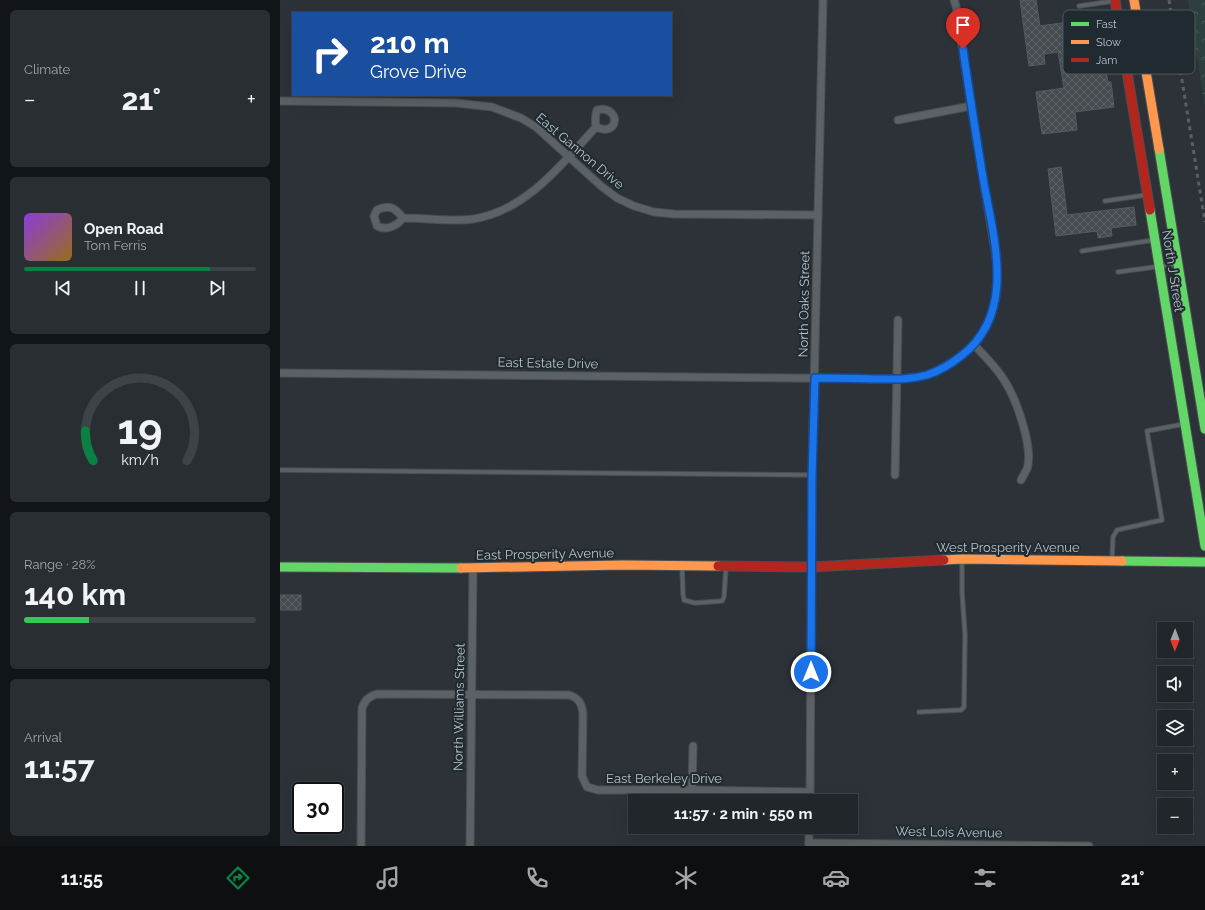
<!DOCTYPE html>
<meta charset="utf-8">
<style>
body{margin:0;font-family:Raleway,sans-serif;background:#292e32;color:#f1f3f6;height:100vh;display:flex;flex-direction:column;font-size:15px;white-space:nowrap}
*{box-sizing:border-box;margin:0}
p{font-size:13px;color:#a2a5a8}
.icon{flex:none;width:22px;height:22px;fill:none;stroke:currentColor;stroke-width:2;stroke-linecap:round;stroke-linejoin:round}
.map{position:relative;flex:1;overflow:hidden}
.sheet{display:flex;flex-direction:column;gap:10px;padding:10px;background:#121517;width:280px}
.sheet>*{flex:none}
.top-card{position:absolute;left:12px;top:12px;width:380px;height:84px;border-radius:0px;box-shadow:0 4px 16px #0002,0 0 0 1px #3e4347;background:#1a4fa0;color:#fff;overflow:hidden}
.needle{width:26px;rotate:181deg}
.buttons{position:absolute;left:877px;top:622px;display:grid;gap:8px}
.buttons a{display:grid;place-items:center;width:36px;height:36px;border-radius:0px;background:#21262a;box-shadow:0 4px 16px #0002,0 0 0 1px #3e4347;font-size:20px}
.speed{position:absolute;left:12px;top:782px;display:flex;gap:8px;font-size:20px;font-weight:700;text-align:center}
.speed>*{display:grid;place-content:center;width:52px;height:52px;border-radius:50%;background:#21262a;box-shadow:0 4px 16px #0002,0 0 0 1px #3e4347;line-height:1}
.speed .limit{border:2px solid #111;border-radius:6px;background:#fff;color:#111}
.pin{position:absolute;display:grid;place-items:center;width:34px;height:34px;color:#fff;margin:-41px -17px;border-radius:50% 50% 50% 0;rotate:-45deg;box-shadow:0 0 4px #0007}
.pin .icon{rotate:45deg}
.me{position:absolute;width:44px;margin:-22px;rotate:0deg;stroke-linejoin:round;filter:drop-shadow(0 0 3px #0008)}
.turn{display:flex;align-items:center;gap:14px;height:84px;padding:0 12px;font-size:18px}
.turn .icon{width:52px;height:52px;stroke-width:2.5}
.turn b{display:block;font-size:28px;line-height:34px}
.big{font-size:30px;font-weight:700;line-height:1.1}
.sheet .widget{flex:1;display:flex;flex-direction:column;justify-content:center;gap:6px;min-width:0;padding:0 14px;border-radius:6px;background:#292e32}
.sheet .dial{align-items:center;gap:0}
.dial svg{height:104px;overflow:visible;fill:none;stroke:#3e4347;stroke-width:7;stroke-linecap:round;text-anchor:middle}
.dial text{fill:#f1f3f6;stroke:none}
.song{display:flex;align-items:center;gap:12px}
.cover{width:48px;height:48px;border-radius:6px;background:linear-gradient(135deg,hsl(270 70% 55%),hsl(40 70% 35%))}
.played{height:4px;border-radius:2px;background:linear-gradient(90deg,#0b8043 80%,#3e4347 80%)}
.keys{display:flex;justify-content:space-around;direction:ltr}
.heat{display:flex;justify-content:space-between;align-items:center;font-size:22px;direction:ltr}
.charge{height:6px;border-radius:3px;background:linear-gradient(90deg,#34c759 28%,#3e4347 0)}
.trip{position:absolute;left:348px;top:794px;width:230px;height:40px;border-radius:0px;background:#21262a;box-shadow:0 4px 16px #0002,0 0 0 1px #3e4347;font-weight:700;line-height:40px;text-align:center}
.tab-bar{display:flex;height:64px;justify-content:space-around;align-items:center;background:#0d0f11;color:#a2a5a8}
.tab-bar .icon{width:28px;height:28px}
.tab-bar .on{color:#0b8043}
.tab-bar b{font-size:18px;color:#f1f3f6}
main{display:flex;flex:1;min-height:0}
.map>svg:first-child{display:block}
.park{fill:url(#park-crowns)}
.building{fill:url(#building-cross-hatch);stroke:#555a5f}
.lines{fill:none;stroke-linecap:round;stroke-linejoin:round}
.lane-casing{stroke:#4a4e52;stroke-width:5.5}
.street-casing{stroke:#4a4e52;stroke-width:9}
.fast-casing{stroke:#4a4e52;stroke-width:11}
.slow-casing{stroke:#4a4e52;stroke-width:11}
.jam-casing{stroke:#4a4e52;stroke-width:11}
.lane{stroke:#5c6165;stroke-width:3.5}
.street{stroke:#5c6165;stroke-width:7}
.fast{stroke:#63d668;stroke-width:9}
.slow{stroke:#ff974d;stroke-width:9}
.jam{stroke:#b3261e;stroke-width:9}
.rail{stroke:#5b5f64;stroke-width:3;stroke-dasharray:4 4;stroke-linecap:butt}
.route-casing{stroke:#114b97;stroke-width:10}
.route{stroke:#1a73e8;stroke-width:7}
.labels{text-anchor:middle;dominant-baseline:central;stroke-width:4;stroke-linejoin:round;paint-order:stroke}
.street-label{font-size:13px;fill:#b8c0c7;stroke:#202a31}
.key{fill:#202a31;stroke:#4e575e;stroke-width:1}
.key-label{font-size:11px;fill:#b8c0c7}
</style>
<main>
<section class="sheet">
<div class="widget"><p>Climate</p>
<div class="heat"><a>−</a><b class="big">21°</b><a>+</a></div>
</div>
<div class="widget">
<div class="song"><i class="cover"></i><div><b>Open Road</b><p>Tom Ferris</p></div></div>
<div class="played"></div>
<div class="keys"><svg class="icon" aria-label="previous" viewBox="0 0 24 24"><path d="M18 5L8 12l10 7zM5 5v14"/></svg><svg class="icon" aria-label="pause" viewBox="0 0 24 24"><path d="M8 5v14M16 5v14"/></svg><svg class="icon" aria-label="next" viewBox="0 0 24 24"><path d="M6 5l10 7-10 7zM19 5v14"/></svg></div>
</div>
<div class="widget dial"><svg viewBox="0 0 100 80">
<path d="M14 69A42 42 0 1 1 86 69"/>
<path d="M14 69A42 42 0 0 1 8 46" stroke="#0b8043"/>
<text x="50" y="56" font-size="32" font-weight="700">19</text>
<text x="50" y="72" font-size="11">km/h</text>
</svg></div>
<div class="widget"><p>Range · 28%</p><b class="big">140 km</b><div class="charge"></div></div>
<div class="widget"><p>Arrival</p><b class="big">11:57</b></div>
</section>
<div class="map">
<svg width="925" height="846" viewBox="0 0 925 846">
<defs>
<pattern id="park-crowns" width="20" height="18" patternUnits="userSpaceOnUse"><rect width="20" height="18" fill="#2d3f3e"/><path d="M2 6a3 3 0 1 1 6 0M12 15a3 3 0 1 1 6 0" fill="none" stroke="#495958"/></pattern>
<pattern id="building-cross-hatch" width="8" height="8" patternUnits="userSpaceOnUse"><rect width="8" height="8" fill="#454b4f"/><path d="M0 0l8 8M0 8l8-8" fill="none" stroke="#5e6367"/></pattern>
</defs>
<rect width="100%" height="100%" fill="#2c3238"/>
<path class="park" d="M908,0H925V107Z"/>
<g class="building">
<path d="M740,0H756L760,26L810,19L813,41L794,44L797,62L823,57L828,82H831L834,107L795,112L797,130L762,134L756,92L784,88L778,52L764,54L765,64L749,66Z"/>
<path d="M781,167L787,215L854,207L856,225L831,228L832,236L818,238L817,231L776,236L768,169Z"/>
<rect x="0" y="595" width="21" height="15"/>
</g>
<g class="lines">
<defs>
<g id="lane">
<path d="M799,6L834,1"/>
<path d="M825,201L866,195"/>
<path d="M802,251L874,240"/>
<path d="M838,272L897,264"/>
<path d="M0,470L532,475"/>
<path d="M832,559L833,537L837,530L882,520L867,431L904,424"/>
<path d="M402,567L403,594L404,600L415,603L442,601L444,597L446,567"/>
<path d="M639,712L681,710L684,707L685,635L682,591V560"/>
</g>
<g id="street">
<path d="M0,101L176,103L212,107L241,118L256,127L321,186L337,198L354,206L374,212L394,214L538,215"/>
<path d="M323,109C342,112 336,137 316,127C315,121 315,116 317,110Z"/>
<path d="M618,120L691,106"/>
<path d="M123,218C117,226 106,231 97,226L94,216L97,210C110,204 115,208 123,218C146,218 171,222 193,219C246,211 282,164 316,127"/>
<path d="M694,345C705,356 716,367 724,380C736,398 754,448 747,469C745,473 743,476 741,480"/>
<path d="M0,373L617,379C627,378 638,378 647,375C655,372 662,368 669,364C708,342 720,305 717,263L691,106L676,6L674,0"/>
<path d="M615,475L618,320"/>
<path d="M412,790L413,746"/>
<path d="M530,801L532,475L543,0"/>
<path d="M529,843L809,846"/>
<path d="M81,846L82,708C85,700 88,697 97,694L289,695C299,698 302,704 303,714L302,776L307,787L318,790H412L530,792"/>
<path d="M190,846L193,568"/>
<path d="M529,846V827"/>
</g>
<g id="fast">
<path d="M879,149L925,429"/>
<path d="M870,210L925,546"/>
<path d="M842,561L925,562"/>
<path d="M0,567L181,568"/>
</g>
<g id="slow">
<path d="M854,0L879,149"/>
<path d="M664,560L682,559L842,561"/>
<path d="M181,568L343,565L438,566"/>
</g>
<g id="jam">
<path d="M835,0L870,210"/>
<path d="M438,566L531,567L664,560"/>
</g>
</defs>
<use href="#lane" class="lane-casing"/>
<use href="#street" class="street-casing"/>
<use href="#fast" class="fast-casing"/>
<use href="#slow" class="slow-casing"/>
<use href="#jam" class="jam-casing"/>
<use href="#lane" class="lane"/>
<use href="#street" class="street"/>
<use href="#fast" class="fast"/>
<use href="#slow" class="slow"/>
<use href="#jam" class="jam"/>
<path class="rail" d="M889,0L925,222"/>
</g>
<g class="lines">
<defs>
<path id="route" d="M531,672L532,476L535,378C554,378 573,378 592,379C611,379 629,380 647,375C659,371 671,364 681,356C738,313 713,236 703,178C696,135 689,92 683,49"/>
</defs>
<use href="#route" class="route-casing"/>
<use href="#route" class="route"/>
</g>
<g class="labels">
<g class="street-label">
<text transform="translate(300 151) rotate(40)">East Gannon Drive</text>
<text transform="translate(893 271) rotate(81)">North J Street</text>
<text transform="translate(524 304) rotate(-89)">North Oaks Street</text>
<text transform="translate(268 363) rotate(1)">East Estate Drive</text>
<text x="728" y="547">West Prosperity Avenue</text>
<text transform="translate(265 554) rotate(-1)">East Prosperity Avenue</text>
<text transform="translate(179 707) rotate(-89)">North Williams Street</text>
<text x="384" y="778">East Berkeley Drive</text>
<text transform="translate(669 832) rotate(1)">West Lois Avenue</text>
</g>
</g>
<rect x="783" y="10" width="132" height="64" rx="6" class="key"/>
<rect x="791" y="22" width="18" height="4" fill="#63d668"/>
<rect x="791" y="40" width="18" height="4" fill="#ff974d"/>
<rect x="791" y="58" width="18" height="4" fill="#b3261e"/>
<g class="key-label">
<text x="816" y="28">Fast</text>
<text x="816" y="46">Slow</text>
<text x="816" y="64">Jam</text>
</g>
</svg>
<div class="buttons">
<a><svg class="needle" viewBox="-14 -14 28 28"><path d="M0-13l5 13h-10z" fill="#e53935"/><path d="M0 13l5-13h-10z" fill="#a2a5a8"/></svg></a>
<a><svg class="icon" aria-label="sound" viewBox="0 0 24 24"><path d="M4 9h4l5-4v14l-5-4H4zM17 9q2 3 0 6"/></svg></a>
<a><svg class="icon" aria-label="layers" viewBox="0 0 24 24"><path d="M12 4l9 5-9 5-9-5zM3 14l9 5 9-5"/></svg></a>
<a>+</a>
<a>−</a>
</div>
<div class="speed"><div class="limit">30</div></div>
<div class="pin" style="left:683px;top:49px;background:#d93025"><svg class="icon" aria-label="arrive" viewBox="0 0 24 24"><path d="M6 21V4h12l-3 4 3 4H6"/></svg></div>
<svg class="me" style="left:531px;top:672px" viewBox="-20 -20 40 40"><circle r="17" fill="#1a73e8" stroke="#fff" stroke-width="3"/><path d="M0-11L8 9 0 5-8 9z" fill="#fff"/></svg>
<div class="trip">11:57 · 2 min · 550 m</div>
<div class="top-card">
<div class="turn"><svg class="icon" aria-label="right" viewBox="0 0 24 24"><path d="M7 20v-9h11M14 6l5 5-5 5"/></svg><div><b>210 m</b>Grove Drive</div></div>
</div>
</div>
</main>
<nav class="tab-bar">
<b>11:55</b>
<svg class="icon on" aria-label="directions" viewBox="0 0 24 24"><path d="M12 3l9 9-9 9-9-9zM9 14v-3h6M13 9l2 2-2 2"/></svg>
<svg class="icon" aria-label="music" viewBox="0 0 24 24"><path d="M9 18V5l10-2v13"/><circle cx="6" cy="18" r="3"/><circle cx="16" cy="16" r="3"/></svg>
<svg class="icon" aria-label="phone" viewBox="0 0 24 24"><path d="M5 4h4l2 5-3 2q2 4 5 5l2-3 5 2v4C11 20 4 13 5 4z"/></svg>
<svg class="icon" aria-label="climate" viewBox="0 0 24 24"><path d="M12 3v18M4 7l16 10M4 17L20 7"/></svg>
<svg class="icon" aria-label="car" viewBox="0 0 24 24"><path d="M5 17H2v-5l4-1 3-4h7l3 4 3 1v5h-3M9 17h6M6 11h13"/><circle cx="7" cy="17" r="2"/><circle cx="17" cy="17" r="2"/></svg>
<svg class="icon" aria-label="filters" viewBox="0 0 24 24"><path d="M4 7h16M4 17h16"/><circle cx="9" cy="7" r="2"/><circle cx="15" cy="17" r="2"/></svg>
<b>21°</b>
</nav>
